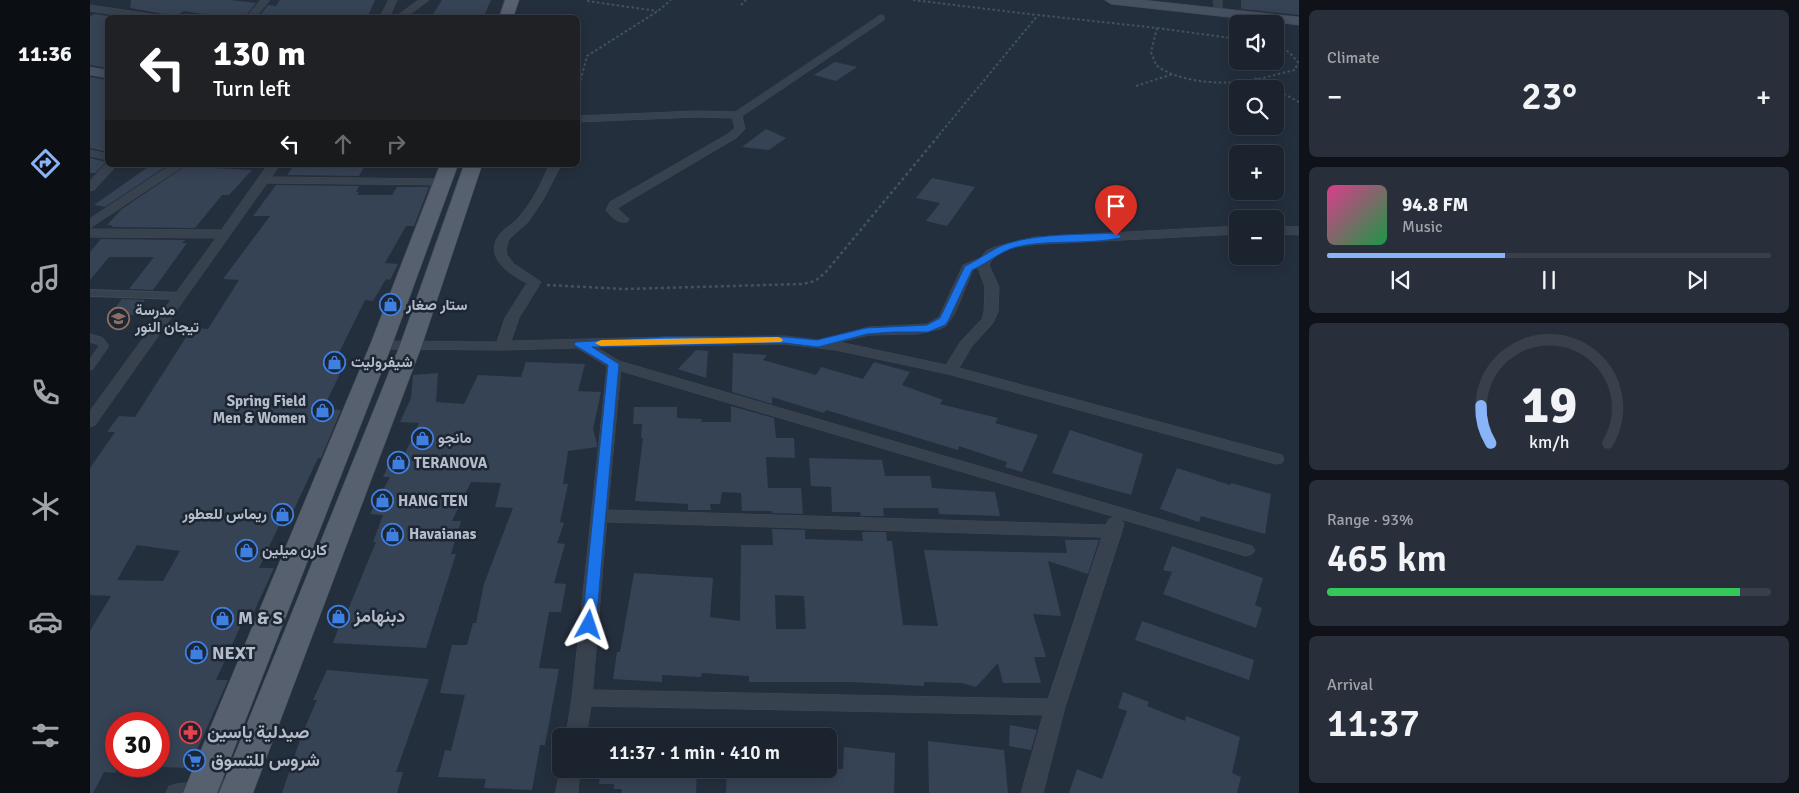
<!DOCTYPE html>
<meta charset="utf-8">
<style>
body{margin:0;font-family:Signika,Vazirmatn,sans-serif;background:#282f3a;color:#f1f3f6;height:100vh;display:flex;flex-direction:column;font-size:19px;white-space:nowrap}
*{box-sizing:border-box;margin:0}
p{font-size:16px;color:#a0a4aa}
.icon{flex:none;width:28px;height:28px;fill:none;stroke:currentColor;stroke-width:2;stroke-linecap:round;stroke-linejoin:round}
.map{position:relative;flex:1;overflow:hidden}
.drawer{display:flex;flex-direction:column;gap:10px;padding:10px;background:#0f1319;width:500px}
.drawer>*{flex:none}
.hud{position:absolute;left:15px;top:15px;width:475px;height:152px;border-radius:8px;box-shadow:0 2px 12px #0003,0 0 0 1px #39404a;background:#202124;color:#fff;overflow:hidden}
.controls{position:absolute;left:1139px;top:15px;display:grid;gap:10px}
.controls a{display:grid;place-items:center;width:55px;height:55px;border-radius:8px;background:#1b232e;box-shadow:0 2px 12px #0003,0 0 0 1px #39404a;font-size:25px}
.speed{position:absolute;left:15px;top:712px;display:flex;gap:10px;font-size:25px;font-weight:700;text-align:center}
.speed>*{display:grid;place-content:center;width:65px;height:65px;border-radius:50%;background:#1b232e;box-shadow:0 2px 12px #0003,0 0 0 1px #39404a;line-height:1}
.speed .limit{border:8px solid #d22;background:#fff;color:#111}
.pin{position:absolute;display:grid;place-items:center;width:42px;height:42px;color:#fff;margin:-51px -21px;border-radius:50% 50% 50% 0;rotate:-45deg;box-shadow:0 0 5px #0007}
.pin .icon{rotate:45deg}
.me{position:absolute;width:55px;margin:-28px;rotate:5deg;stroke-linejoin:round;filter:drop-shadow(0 0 4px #0008)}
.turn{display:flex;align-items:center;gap:18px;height:105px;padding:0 25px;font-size:22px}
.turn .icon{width:65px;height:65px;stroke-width:2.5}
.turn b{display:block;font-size:35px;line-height:42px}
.lanes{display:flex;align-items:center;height:48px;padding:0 25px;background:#0003;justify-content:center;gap:25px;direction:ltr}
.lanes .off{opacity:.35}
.big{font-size:38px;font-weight:600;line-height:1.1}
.drawer .widget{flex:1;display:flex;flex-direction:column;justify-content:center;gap:8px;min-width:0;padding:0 18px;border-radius:8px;background:#282f3a}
.drawer .dial{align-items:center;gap:0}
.dial svg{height:130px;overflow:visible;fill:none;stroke:#39404a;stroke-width:7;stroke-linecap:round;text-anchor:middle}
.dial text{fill:#f1f3f6;stroke:none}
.song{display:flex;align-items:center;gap:15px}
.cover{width:60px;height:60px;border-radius:8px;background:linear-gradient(135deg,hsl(330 70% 55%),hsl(140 70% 35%))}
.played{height:5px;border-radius:2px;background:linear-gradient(90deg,#8ab4f8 40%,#39404a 40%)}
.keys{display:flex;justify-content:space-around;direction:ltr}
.heat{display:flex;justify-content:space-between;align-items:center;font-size:28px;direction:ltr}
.charge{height:8px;border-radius:4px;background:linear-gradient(90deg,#34c759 93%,#39404a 0)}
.trip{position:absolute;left:462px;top:728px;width:285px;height:50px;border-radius:8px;background:#1b232e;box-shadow:0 2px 12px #0003,0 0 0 1px #39404a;font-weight:600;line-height:50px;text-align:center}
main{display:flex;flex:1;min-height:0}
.tab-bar{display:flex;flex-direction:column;width:90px;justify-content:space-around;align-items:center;background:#0b0e12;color:#a0a4aa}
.tab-bar .icon{width:35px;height:35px}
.tab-bar .active{color:#8ab4f8}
.tab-bar b{font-size:22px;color:#f1f3f6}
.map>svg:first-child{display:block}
.building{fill:#364354;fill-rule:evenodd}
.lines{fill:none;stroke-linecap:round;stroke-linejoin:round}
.lane-far1-casing{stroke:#414a57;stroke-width:8}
.lane-casing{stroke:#414a57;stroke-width:9}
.street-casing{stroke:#414a57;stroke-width:1}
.secondary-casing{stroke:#414a57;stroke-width:1}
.primary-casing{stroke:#414a57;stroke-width:1}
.path-far1{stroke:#3f5557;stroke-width:2;stroke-dasharray:2.5 2.5;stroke-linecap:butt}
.path{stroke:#3f5557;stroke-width:2.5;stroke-dasharray:3 3;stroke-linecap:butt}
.lane-far1{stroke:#38414e;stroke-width:6}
.lane{stroke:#38414e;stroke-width:8}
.street{fill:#38414e;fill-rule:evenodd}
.secondary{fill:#465061;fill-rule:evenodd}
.primary{fill:#56606e;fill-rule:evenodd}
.route{fill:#1a73e8;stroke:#114b97}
.slow{fill:#f59e0b}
.labels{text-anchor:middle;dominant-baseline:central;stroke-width:5;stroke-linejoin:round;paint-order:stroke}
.poi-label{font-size:15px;font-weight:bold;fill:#b4bcc9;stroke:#1d2633;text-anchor:start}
.near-poi-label{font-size:18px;font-weight:bold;fill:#b4bcc9;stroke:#1d2633;text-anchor:start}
</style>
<main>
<nav class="tab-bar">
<b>11:36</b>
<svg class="icon active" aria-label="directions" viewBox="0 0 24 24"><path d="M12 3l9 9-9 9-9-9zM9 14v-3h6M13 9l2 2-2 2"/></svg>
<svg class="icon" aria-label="music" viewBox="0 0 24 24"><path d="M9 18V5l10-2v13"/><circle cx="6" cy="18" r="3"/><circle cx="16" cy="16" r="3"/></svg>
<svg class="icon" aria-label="phone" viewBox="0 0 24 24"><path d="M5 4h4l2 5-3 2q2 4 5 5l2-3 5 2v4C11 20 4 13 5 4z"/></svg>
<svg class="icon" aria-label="climate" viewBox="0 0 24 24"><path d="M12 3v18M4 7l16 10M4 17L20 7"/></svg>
<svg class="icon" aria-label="car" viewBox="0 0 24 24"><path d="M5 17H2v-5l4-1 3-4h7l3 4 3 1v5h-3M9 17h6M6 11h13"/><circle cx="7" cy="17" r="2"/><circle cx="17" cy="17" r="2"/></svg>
<svg class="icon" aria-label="filters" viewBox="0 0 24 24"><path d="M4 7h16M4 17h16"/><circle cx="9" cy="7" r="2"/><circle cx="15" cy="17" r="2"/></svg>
</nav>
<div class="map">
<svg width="1209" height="793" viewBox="0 0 1209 793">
<rect width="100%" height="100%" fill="#242f3e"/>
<g class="building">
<path d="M41,0H141L166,3L154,18H139L94,11L84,16L40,8Z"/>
<path d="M190,0H285L277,18H168L178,5L186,6Z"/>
<path d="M352,0H401L393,18L342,16Z"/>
<path d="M1151,0H1209V15L1151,9Z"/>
<path d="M5,14L18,16V68L0,65V16Z"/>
<path d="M745,62L767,67L746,81L724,75Z"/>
<path d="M0,77L18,80V152L0,148Z"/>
<path d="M676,129L696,138L679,150L652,147Z"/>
<path d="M0,158L16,162L5,173H0Z"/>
<path d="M61,165H78L15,207L4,205Z"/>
<path d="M97,165L127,166L125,168L162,170L139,195H132L105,228L21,227L23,225H17L32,209Z"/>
<path d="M204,165H275L269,176L197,175Z"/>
<path d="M842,178L885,187L857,226L836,221L850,203L826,198Z"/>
<path d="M186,185L269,186L266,192H269L267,195H302L307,187H339L324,226H316L295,263L308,264L300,280L296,279L283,301L275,300L246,359H257L233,409L251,410L231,458H228L200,518L193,517L169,568H184L163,614H156L126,680H138L99,768L69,767V724H26V773L14,772L3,793H0V631L21,596L0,595V468L25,432H17L29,416L45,417L102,328L118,329L149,280L133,279L180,216H163ZM47,545L90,551L73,581L27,580Z"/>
<path d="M11,239L95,240L92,243H97L63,290L39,289L64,257H19L0,280V252Z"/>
<path d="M32,299L55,300L45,315L21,313Z"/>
<path d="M606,350L618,351L616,378L588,369Z"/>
<path d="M643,353L677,355L673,360L726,375L731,367L773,379L784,362L820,372L812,385L853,400L850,404L908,418L905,423L948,435L932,472L915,467L917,462L869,446L868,450L736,410L734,413L682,397V404L642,392Z"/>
<path d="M436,362L495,364L488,391L511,392L503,429L507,444V447L478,451L473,484H478L470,522L474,523L467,543L475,544L464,583L476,584L471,612H459L449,668L469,669L455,745H450L442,790L394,788L396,779L348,777L355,750L361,751L375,695L350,693L362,645H377L383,623H386L394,584L423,508L405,507L411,483L381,482L362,521H371L361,554H366L336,648L243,643L250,624H252L286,542H283L293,515L280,514L300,477H293L302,457L313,458L329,423L310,422L321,398L323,375L348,373L346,402L374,404L388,375L431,377Z"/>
<path d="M641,406L684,418L686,438H704L705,458L676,457L678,488H711L713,514L682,513L681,511H652L651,493L632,492L630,504H620L621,510H598V504L545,501L553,438H551L552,424H543L544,407H587V418L612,419L611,422H641Z"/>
<path d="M980,430L1053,454L1041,495L962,473Z"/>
<path d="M719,458L792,460L795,476H840L842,488L905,492L910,516L849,514L848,508H793L794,516H771L770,512H742L741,487L721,486Z"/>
<path d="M1087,468L1140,485L1141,483L1181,494L1175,534L1111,516L1109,522L1070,509Z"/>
<path d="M682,529L715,530V539L773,541L772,532H796L797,541H802L813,625L848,626L834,550L977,553L975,540H1009L998,574L958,561L971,616L943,614L956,657H944L951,683H913L908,663L886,687L872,683L834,682V686L762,682H659V676L612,673L611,677L572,675V682L523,679L527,652H530L544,573L623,578L620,617L650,621L651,545H683ZM685,595L714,596L716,629H686Z"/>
<path d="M1082,546L1173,578L1165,605L1172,608L1166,628L1073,594L1082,572L1073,570Z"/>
<path d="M1052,621L1164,660L1159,680L1045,640Z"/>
<path d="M237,670L339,679L306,772H313L307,793H192L212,734L227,700H223Z"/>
<path d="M1033,692L1059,702L1057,706L1095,721L1096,716L1150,737L1142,773L1151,777L1147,793H979L987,769L1012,779L1037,711L1028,708Z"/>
<path d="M920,725L947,730L941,750L919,746Z"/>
<path d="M838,741L914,750L918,793H839Z"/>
<path d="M754,747L805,753L804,793H636L637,769H753Z"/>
<path d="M511,769H607L606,793H531L532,789H524V784H509Z"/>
</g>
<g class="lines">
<defs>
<path id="lane-far1" d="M0,293L90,296"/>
<path id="lane" d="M0,338L10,341L14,346L0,366"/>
<g id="street">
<path d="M171,0H180L165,18H156Z"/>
<path d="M299,0H307L299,18H290Z"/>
<path d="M329,0H339L315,18H304Z"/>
<path d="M1124,0H1132V14L1125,12Z"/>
<path d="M0,5L67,15L71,18H46L0,11Z"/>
<path d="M791,15L794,16V20L652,116L655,129L646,138L529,207L528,209L539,219L537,222C529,224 521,217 516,210L520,202L638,134L645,128L642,118L607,117L488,122V116L607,111L645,112Z"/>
<path d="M0,150L18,154V160L0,156Z"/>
<path d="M17,163L18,165H27L4,190L0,191V181Z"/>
<path d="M81,165H95L0,228V219Z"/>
<path d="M178,165H190L181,177L352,179L358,182L352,185L177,183L5,425L0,427V411L126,238L0,237V229L131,230Z"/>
<path d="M459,165H471L453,200L438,222L419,239L416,249L417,255L424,264L451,282L429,318L421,341L575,337L695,336L729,340L779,327L837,324L849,317L873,265L890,258L896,251L905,247L944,237L1148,226V234L954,244C937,245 906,247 899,265L909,287L908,312L903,323L882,346L869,368L1192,455L1194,459L1192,463L1186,464L858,374L746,350L695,344L506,347L529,361L1162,546L1165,550L1162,554L1156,556L1031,519L1034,523L1032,531L975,707L953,793H931L953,715L501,706L496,736H476L482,698L517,366L487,348L413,350L291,349L286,348L284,345L286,342L291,341L407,342L415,318L437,283C418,274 393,256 410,234C416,227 425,223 430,216C443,200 452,183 459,165ZM888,268L895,287L894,312L892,319L871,341L856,365L749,342L779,335L828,334L850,329L856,326L865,313L883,270ZM531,371L1025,517L1019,519L1016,525L518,510ZM517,522L1012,537L958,699L503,690Z"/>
<path d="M1185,226L1209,227V235L1185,234Z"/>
<path d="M471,765V769H490L488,793H466Z"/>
<path d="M148,778L156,780L159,787L156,793H76L79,786L87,784Z"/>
</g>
<g id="secondary">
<path d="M1015,0H1053L1209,17V25L1021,4Z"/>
<path d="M0,67L18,70V78L0,75Z"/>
</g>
<g id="primary">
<path d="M415,0H429L423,18H409Z"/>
<path d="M350,165H368L302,345L127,793H93L280,345Z"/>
<path d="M374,165H392L332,345L163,793H129L310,345Z"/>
</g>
</defs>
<use href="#lane-far1" class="lane-far1-casing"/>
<use href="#lane" class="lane-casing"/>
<use href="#street" class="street-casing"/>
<use href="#secondary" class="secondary-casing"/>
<use href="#primary" class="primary-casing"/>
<g class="path-far1">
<path d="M823,0L947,15"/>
<path d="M497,1L567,11"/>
<path d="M651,5L656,0"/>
<path d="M1067,28L1148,39"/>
<path d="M1165,78L1184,89"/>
<path d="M1046,86L1083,74"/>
<path d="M1185,89L1209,102"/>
<path d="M488,90L497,56L568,11L581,0"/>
<path d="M849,135L948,15L1067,28L1061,52L1066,65C1086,81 1123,84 1148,82C1167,81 1186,74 1205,70L1208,62L1199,52L1185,46"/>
</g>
<path class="path" d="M457,285L534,289L713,284L725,281L735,273L850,134"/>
<use href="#lane-far1" class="lane-far1"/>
<use href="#lane" class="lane"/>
<use href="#street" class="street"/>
<use href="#secondary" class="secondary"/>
<use href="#primary" class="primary"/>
</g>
<path class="route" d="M1026,233L1031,236L1030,238C996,245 960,239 926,247C909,252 898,263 882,270L858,321L855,325L838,332H804L777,334L728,347L695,343L502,347L529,364L506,625L504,629L499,631L494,629L492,625L518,365L486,346L484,344L486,342L575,337H695L727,340L776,328L837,325L850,318L875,266C891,259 902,248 919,243C953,233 991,235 1026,233Z"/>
<path class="slow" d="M688,337L691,338L693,340L691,342L511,346L505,343L511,340Z"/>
<defs>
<symbol id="shop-ring" viewBox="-11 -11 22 22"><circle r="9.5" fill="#1d2633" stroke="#3f7fe0" stroke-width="1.5"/><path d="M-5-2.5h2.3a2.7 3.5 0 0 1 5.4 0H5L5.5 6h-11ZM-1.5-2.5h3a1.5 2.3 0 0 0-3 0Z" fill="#3f7fe0"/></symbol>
<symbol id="school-ring" viewBox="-11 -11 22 22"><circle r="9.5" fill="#1d2633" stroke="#8d6e63" stroke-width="1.5"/><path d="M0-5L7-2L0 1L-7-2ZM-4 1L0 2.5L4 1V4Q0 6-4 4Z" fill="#8d6e63"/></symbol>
<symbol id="pharmacy-ring" viewBox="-11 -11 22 22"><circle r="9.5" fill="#1d2633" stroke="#e0444e" stroke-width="1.5"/><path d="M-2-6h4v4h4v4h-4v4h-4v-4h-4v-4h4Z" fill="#e0444e"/></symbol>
<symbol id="supermarket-ring" viewBox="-11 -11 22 22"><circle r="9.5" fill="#1d2633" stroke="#3f7fe0" stroke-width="1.5"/><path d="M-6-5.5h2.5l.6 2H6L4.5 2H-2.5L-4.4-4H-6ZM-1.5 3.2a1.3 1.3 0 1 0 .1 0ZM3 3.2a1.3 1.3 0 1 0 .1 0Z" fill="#3f7fe0"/></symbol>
</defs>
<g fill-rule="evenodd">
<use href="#shop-ring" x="288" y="292" width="25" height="25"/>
<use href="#school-ring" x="16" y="306" width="25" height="25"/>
<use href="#shop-ring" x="232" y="350" width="25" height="25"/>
<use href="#shop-ring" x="220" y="398" width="25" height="25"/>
<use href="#shop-ring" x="320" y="426" width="25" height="25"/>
<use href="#shop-ring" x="296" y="450" width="25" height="25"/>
<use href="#shop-ring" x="280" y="488" width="25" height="25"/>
<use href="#shop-ring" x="180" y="502" width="25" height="25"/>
<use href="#shop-ring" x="290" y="522" width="25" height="25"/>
<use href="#shop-ring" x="144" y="538" width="25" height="25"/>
<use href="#shop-ring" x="236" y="604" width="25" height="25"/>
<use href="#shop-ring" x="120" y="606" width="25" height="25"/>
<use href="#shop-ring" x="94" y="640" width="25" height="25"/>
<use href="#pharmacy-ring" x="88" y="720" width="25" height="25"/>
<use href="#supermarket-ring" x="92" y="748" width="25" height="25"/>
</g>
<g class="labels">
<g class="poi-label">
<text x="316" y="305">ستار صغار</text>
<text x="45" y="310">مدرسة<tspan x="45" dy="17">تيجان النور</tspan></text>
<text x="261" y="362">شيفروليت</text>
<text x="216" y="401" text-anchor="end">Spring Field<tspan x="216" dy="17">Men &amp; Women</tspan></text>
<text x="348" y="438">مانجو</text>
<text x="324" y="463">TERANOVA</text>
<text x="308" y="501">HANG TEN</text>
<text x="177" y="514" text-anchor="end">ريماس للعطور</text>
<text x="319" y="534">Havaianas</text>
<text x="172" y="550">كارن ميلين</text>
</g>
<g class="near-poi-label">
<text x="264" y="616">دبنهامز</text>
<text x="148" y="618">M &amp; S</text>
<text x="122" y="653">NEXT</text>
<text x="117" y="732">صيدلية ياسين</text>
<text x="121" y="760">شروس للتسوق</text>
</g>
</g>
</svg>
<div class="controls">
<a><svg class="icon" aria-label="sound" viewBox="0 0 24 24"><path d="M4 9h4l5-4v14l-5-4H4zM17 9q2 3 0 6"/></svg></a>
<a><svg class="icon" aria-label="search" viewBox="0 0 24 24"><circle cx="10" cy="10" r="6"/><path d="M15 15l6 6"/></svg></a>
<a>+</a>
<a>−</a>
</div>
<div class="speed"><div class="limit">30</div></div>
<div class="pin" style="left:1026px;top:236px;background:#d93025"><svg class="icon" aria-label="arrive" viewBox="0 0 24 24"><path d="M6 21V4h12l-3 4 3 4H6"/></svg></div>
<svg class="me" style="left:499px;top:625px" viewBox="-20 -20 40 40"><path d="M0-17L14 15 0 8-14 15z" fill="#1a73e8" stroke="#fff" stroke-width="4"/></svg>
<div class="trip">11:37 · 1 min · 410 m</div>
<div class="hud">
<div class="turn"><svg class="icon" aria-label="left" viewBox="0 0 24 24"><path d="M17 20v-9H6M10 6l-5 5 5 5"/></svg><div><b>130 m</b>Turn left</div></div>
<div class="lanes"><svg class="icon" aria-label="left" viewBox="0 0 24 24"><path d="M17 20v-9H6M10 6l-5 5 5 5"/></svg><svg class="icon off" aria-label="ahead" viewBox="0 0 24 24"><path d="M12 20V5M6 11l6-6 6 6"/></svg><svg class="icon off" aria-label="right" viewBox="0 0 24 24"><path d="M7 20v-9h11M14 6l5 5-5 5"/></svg></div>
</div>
</div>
<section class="drawer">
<div class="widget"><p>Climate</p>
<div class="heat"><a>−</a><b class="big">23°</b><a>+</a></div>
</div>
<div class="widget">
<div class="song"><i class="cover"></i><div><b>94.8 FM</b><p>Music</p></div></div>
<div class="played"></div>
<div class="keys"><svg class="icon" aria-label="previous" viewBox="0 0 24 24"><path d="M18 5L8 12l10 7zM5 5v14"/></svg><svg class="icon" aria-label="pause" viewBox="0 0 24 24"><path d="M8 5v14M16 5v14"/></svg><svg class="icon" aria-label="next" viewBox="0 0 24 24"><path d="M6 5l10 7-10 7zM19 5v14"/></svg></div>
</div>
<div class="widget dial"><svg viewBox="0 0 100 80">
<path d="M14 69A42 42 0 1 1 86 69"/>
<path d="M14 69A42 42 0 0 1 8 46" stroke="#8ab4f8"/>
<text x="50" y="56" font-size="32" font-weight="700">19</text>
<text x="50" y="72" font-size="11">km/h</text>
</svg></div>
<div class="widget"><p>Range · 93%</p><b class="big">465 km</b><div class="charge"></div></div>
<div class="widget"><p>Arrival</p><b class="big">11:37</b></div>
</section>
</main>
